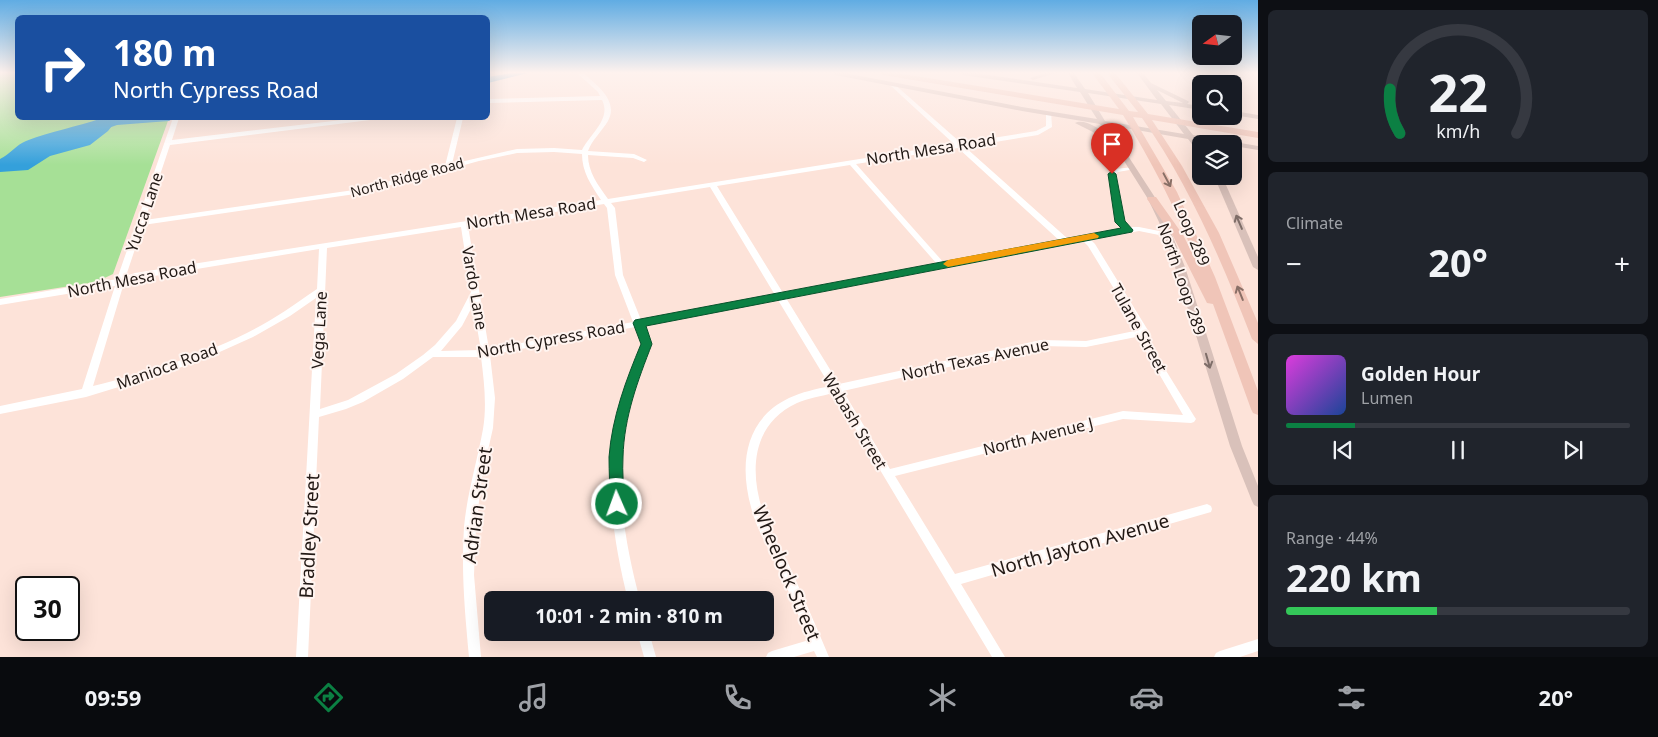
<!DOCTYPE html>
<meta charset="utf-8">
<style>
body{margin:0;font-family:"Noto Sans",sans-serif;background:#20242c;color:#f1f3f6;height:100vh;display:flex;flex-direction:column;font-size:19px;white-space:nowrap}
*{box-sizing:border-box;margin:0}
p{font-size:16px;color:#9ea1a6}
.icon{flex:none;width:28px;height:28px;fill:none;stroke:currentColor;stroke-width:2;stroke-linecap:round;stroke-linejoin:round}
.map{position:relative;flex:1;overflow:hidden}
.panel{display:flex;flex-direction:column;gap:10px;padding:10px;background:#0d0f14;width:400px}
.panel>*{flex:none}
.hud{position:absolute;left:15px;top:15px;width:475px;height:105px;border-radius:8px;box-shadow:0 5px 20px #0002;background:#1a4fa0;color:#fff;overflow:hidden}
.needle{width:32px;rotate:255deg}
.fabs{position:absolute;left:1192px;top:15px;display:grid;gap:10px}
.fabs a{display:grid;place-items:center;width:50px;height:50px;border-radius:8px;background:#171b24;box-shadow:0 5px 20px #0002;font-size:25px}
.speed{position:absolute;left:15px;top:576px;display:flex;gap:10px;font-size:25px;font-weight:700;text-align:center}
.speed>*{display:grid;place-content:center;width:65px;height:65px;border-radius:50%;background:#171b24;box-shadow:0 5px 20px #0002;line-height:1}
.speed .limit{border:2px solid #111;border-radius:8px;background:#fff;color:#111}
.pin{position:absolute;display:grid;place-items:center;width:42px;height:42px;color:#fff;margin:-51px -21px;border-radius:50% 50% 50% 0;rotate:-45deg;box-shadow:0 0 5px #0007}
.pin .icon{rotate:45deg}
.me{position:absolute;width:55px;margin:-28px;rotate:358deg;stroke-linejoin:round;filter:drop-shadow(0 0 4px #0008)}
.turn{display:flex;align-items:center;gap:18px;height:105px;padding:0 15px;font-size:22px}
.turn .icon{width:65px;height:65px;stroke-width:2.5}
.turn b{display:block;font-size:35px;line-height:42px}
.big{font-size:38px;font-weight:700;line-height:1.1}
.panel .tile{flex:1;display:flex;flex-direction:column;justify-content:center;gap:8px;min-width:0;padding:0 18px;border-radius:8px;background:#20242c}
.panel .dial{align-items:center;gap:0}
.dial svg{height:130px;overflow:visible;fill:none;stroke:#363941;stroke-width:7;stroke-linecap:round;text-anchor:middle}
.dial text{fill:#f1f3f6;stroke:none}
.song{display:flex;align-items:center;gap:15px}
.cover{width:60px;height:60px;border-radius:8px;background:linear-gradient(135deg,hsl(300 70% 55%),hsl(220 70% 35%))}
.played{height:5px;border-radius:2px;background:linear-gradient(90deg,#0b8043 20%,#363941 20%)}
.keys{display:flex;justify-content:space-around;direction:ltr}
.heat{display:flex;justify-content:space-between;align-items:center;font-size:28px;direction:ltr}
.charge{height:8px;border-radius:4px;background:linear-gradient(90deg,#34c759 44%,#363941 0)}
.trip{position:absolute;left:484px;top:591px;width:290px;height:50px;border-radius:8px;background:#171b24;box-shadow:0 5px 20px #0002;font-weight:700;line-height:50px;text-align:center}
.tab-bar{display:flex;height:80px;justify-content:space-around;align-items:center;background:#090b0e;color:#9ea1a6}
.tab-bar .icon{width:35px;height:35px}
.tab-bar .selected{color:#0b8043}
.tab-bar b{font-size:22px;color:#f1f3f6}
main{display:flex;flex:1;min-height:0}
.map>svg:first-child{display:block}
.green{fill:#a6e096}
.water{fill:#34a0db}
.lines{fill:none;stroke-linecap:round;stroke-linejoin:round}
.stream{stroke:#34a0db;stroke-width:2}
.river{fill:#34a0db;fill-rule:evenodd}
.minor{fill:#fff;fill-rule:evenodd}
.major{fill:#d9c1ba;fill-rule:evenodd}
.highway{fill:#f0c5b8;fill-rule:evenodd}
.oneway{stroke:#896f66}
.oneway2{stroke:#7e6d68}
.route{fill:#0b8043;stroke:#07532c}
.slow{fill:#f59e0b}
.labels{text-anchor:middle;dominant-baseline:central;stroke-width:4;stroke-linejoin:round;paint-order:stroke}
.far-street-label{font-size:14px;fill:#221915;stroke:#fff4f0}
.street-label{font-size:16px;fill:#221915;stroke:#fff4f0}
.near-street-label{font-size:19px;fill:#221915;stroke:#fff4f0}
</style>
<main>
<div class="map">
<svg width="1258" height="657" viewBox="0 0 1258 657">
<rect width="100%" height="100%" fill="#fde3d9"/>
<path class="green" d="M0,73H17L18,118H169L113,274L96,282L0,297Z"/>
<path class="water" d="M102,118H110L115,122L108,131L90,145L50,156L28,170L0,172V159C10,154 16,145 26,141C51,131 77,127 102,118Z"/>
<g class="lines">
<path class="stream" d="M489,80L490,73"/>
<g class="river">
<path d="M511,73H528L488,83V77Z"/>
<path d="M137,118H174L169,121L117,125L97,132L92,129L113,120Z"/>
</g>
<g class="minor">
<path d="M577,73H583C597,85 619,101 608,121C602,131 592,140 588,151L634,154L647,160L644,162L633,158L588,155C588,172 598,185 608,199L954,144L890,85L889,84L892,82L961,143L1036,131L1046,126V113L1051,112L1052,127L1038,135L965,147L1068,239L1123,229L1116,222L1109,174L1114,169L1135,167V169L1118,172L1116,174L1124,221L1131,227H1139L1169,233L1173,235L1169,237L1139,231L1091,240L1095,244L1149,332L1152,348L1194,416L1196,419L1194,422L1191,423L1123,419L895,476L955,574L1207,504L1211,506L1212,509L1211,512L961,584L1005,657H992L834,393C821,396 809,398 797,403C751,424 749,473 764,515C771,532 780,547 788,563C802,594 816,626 829,657H817L814,651L794,657H766L768,653L772,651L809,640C798,616 789,590 777,566C768,547 756,528 751,507C739,464 745,419 789,398C802,392 816,389 830,386L778,300L643,326L650,344C644,368 633,390 628,413C613,475 624,540 640,600H628C613,540 603,475 618,413C624,390 635,368 642,344L635,327L490,355L495,398L493,428L482,477L476,526L474,575L481,657H469C465,614 461,571 464,527C467,494 477,462 483,429C487,405 484,381 481,357H433L403,379L363,402L346,409L319,417L308,657H296L316,298L290,316L253,337L213,355L171,371L86,397L0,414V406L82,389L115,286L0,305V299L117,279L173,118H179L172,140L359,118H373L370,120L170,145L145,220L361,189L445,166L457,118H463L452,164L517,149L554,148L582,150C589,135 612,119 602,100L488,103V99L600,96L598,92ZM958,148L1060,241L944,263L856,164ZM554,152L582,154C582,172 591,185 601,200L135,273L126,276L143,225L362,193L479,161L517,153ZM850,165L937,264L783,293L717,186ZM710,187L775,295L641,320L623,275L615,208L611,203ZM604,204L607,208L615,275L633,322L489,349L468,226ZM461,227L471,292L456,321L435,345L423,355L396,374L348,400L320,409L327,248ZM1083,241L1088,246L1139,330L1086,341L1041,340L839,384L786,298ZM319,249L317,289C306,296 296,304 285,311C227,349 159,369 93,386L124,283L136,279ZM473,305L481,350L441,351L462,326ZM1141,336L1144,348L1183,415L1123,411L890,469L843,391L1041,346L1086,347Z"/>
<path d="M637,632H649L656,657H644Z"/>
<path d="M1258,639V651L1240,657H1214L1216,653L1220,651Z"/>
</g>
<g class="major">
<path d="M832,73H845L1022,107L1097,119L1080,92L962,75L959,73H975L1077,88L1068,73H1074L1085,89L1157,100L1137,73H1143L1151,83L1188,101L1189,102L1187,104L1201,106V110L1169,105L1193,135L1258,146V150L1234,146V144H1219L1197,140L1201,145V152H1198L1188,139L1108,125L1156,199L1167,222L1185,267L1242,446L1258,486V507L1254,505L1252,501L1230,446L1175,267L1159,222L1148,199L1114,145L1093,132L1075,123C1084,118 1099,129 1107,134L1100,124L1022,111L835,75ZM1157,90L1183,103L1166,101ZM1088,93L1161,104L1184,134L1105,121Z"/>
<path d="M1045,73H1056L1033,80L1030,78Z"/>
<path d="M1234,111L1258,115V119L1234,115Z"/>
<path d="M1214,176H1222L1258,257V270L1253,267Z"/>
</g>
<path class="highway" d="M879,73H897L1119,109L1092,73H1100L1129,111L1138,112L1107,73H1115L1148,114L1258,132V138L1152,120L1182,166L1219,233L1258,323V344L1252,339C1222,262 1190,186 1142,118L1133,117L1177,192L1215,277L1258,391V415L1253,413L1251,409L1213,304L1207,303L1173,236L1147,199L1148,197H1156L1183,235L1196,260C1176,209 1152,162 1123,115L883,75Z"/>
</g>
<defs><path id="oneway-shaft" d="M-6 0H5M1.5-3L5.5 0L1.5 3" fill="none" stroke-width="1.6" stroke-linecap="round" stroke-linejoin="round" transform="scale(1.25)"/></defs>
<g class="oneway">
<use href="#oneway-shaft" transform="translate(1167 180) rotate(62)"/>
<use href="#oneway-shaft" transform="translate(1240 293) rotate(-112)"/>
</g>
<g class="oneway2">
<use href="#oneway-shaft" transform="translate(1239 222) rotate(-113)"/>
<use href="#oneway-shaft" transform="translate(1208 361) rotate(74)"/>
</g>
<linearGradient id="sky" x2="0" y2="1"><stop stop-color="#60ace3"/><stop offset="0.44" stop-color="#fef2ee"/><stop offset="1" stop-color="#fef2ee" stop-opacity="0"/></linearGradient>
<rect width="1258" height="165" fill="url(#sky)"/>
<path class="route" d="M1112,171L1116,174L1125,221L1133,230L1132,232L646,326L652,344C638,380 624,417 623,457C622,472 624,488 624,504L622,508L617,510L612,508L610,504C610,488 609,472 609,457C612,417 626,380 641,344L633,323L635,320L1121,228L1115,222L1108,174Z"/>
<path class="slow" d="M1094,233L1099,236L1098,238L948,267L943,264L948,260Z"/>
<g class="labels">
<g class="far-street-label">
<text transform="translate(407 177) rotate(-15)">North Ridge Road</text>
</g>
<g class="street-label">
<text transform="translate(931 149) rotate(-9)">North Mesa Road</text>
<text transform="translate(144 212) rotate(-71)">Yucca Lane</text>
<text transform="translate(531 213) rotate(-9)">North Mesa Road</text>
<text transform="translate(1192 233) rotate(67)">Loop 289</text>
<text transform="translate(132 279) rotate(-11)">North Mesa Road</text>
<text transform="translate(1182 279) rotate(71)">North Loop 289</text>
<text transform="translate(475 288) rotate(80)">Vardo Lane</text>
<text transform="translate(1139 328) rotate(61)">Tulane Street</text>
<text transform="translate(319 330) rotate(-87)">Vega Lane</text>
<text transform="translate(551 339) rotate(-10)">North Cypress Road</text>
<text transform="translate(975 359) rotate(-12)">North Texas Avenue</text>
<text transform="translate(167 366) rotate(-20)">Manioca Road</text>
<text transform="translate(855 421) rotate(59)">Wabash Street</text>
<text transform="translate(1038 436) rotate(-14)">North Avenue J</text>
</g>
<g class="near-street-label">
<text transform="translate(477 505) rotate(-82)">Adrian Street</text>
<text transform="translate(309 536) rotate(-87)">Bradley Street</text>
<text transform="translate(1080 545) rotate(-16)">North Jayton Avenue</text>
<text transform="translate(787 573) rotate(67)">Wheelock Street</text>
</g>
</g>
</svg>
<div class="fabs">
<a><svg class="needle" viewBox="-14 -14 28 28"><path d="M0-13l5 13h-10z" fill="#e53935"/><path d="M0 13l5-13h-10z" fill="#9ea1a6"/></svg></a>
<a><svg class="icon" aria-label="search" viewBox="0 0 24 24"><circle cx="10" cy="10" r="6"/><path d="M15 15l6 6"/></svg></a>
<a><svg class="icon" aria-label="layers" viewBox="0 0 24 24"><path d="M12 4l9 5-9 5-9-5zM3 14l9 5 9-5"/></svg></a>
</div>
<div class="speed"><div class="limit">30</div></div>
<div class="pin" style="left:1112px;top:174px;background:#d93025"><svg class="icon" aria-label="arrive" viewBox="0 0 24 24"><path d="M6 21V4h12l-3 4 3 4H6"/></svg></div>
<svg class="me" style="left:617px;top:504px" viewBox="-20 -20 40 40"><circle r="17" fill="#0b8043" stroke="#fff" stroke-width="3"/><path d="M0-11L8 9 0 5-8 9z" fill="#fff"/></svg>
<div class="trip">10:01 · 2 min · 810 m</div>
<div class="hud">
<div class="turn"><svg class="icon" aria-label="right" viewBox="0 0 24 24"><path d="M7 20v-9h11M14 6l5 5-5 5"/></svg><div><b>180 m</b>North Cypress Road</div></div>
</div>
</div>
<section class="panel">
<div class="tile dial"><svg viewBox="0 0 100 80">
<path d="M14 69A42 42 0 1 1 86 69"/>
<path d="M14 69A42 42 0 0 1 8 42" stroke="#0b8043"/>
<text x="50" y="56" font-size="32" font-weight="700">22</text>
<text x="50" y="72" font-size="11">km/h</text>
</svg></div>
<div class="tile"><p>Climate</p>
<div class="heat"><a>−</a><b class="big">20°</b><a>+</a></div>
</div>
<div class="tile">
<div class="song"><i class="cover"></i><div><b>Golden Hour</b><p>Lumen</p></div></div>
<div class="played"></div>
<div class="keys"><svg class="icon" aria-label="previous" viewBox="0 0 24 24"><path d="M18 5L8 12l10 7zM5 5v14"/></svg><svg class="icon" aria-label="pause" viewBox="0 0 24 24"><path d="M8 5v14M16 5v14"/></svg><svg class="icon" aria-label="next" viewBox="0 0 24 24"><path d="M6 5l10 7-10 7zM19 5v14"/></svg></div>
</div>
<div class="tile"><p>Range · 44%</p><b class="big">220 km</b><div class="charge"></div></div>
</section>
</main>
<nav class="tab-bar">
<b>09:59</b>
<svg class="icon selected" aria-label="directions" viewBox="0 0 24 24"><path d="M12 3l9 9-9 9-9-9zM9 14v-3h6M13 9l2 2-2 2"/></svg>
<svg class="icon" aria-label="music" viewBox="0 0 24 24"><path d="M9 18V5l10-2v13"/><circle cx="6" cy="18" r="3"/><circle cx="16" cy="16" r="3"/></svg>
<svg class="icon" aria-label="phone" viewBox="0 0 24 24"><path d="M5 4h4l2 5-3 2q2 4 5 5l2-3 5 2v4C11 20 4 13 5 4z"/></svg>
<svg class="icon" aria-label="climate" viewBox="0 0 24 24"><path d="M12 3v18M4 7l16 10M4 17L20 7"/></svg>
<svg class="icon" aria-label="car" viewBox="0 0 24 24"><path d="M5 17H2v-5l4-1 3-4h7l3 4 3 1v5h-3M9 17h6M6 11h13"/><circle cx="7" cy="17" r="2"/><circle cx="17" cy="17" r="2"/></svg>
<svg class="icon" aria-label="filters" viewBox="0 0 24 24"><path d="M4 7h16M4 17h16"/><circle cx="9" cy="7" r="2"/><circle cx="15" cy="17" r="2"/></svg>
<b>20°</b>
</nav>
